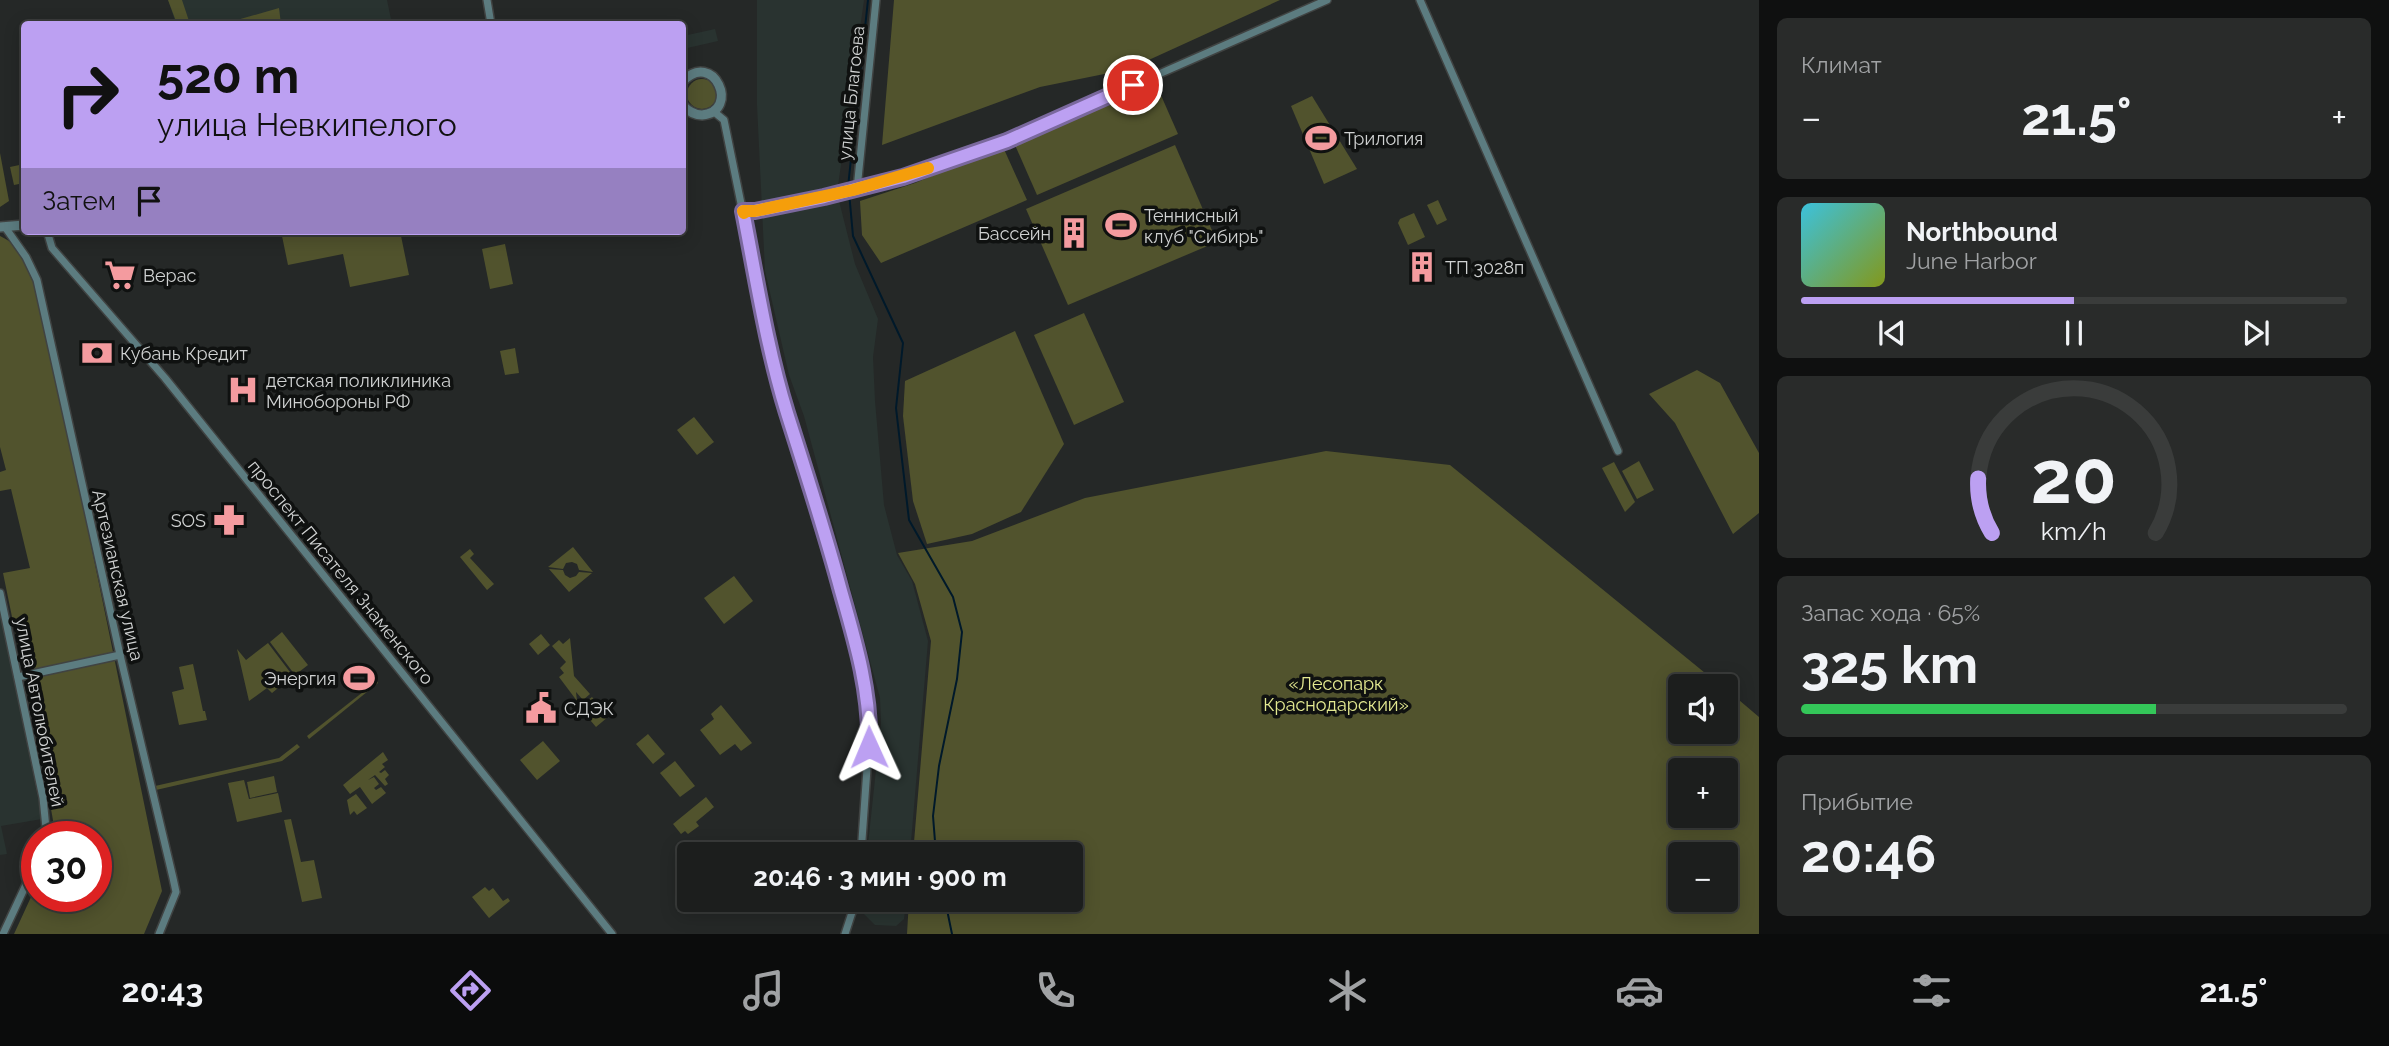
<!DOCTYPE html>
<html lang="ru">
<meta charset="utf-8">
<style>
body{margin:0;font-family:Raleway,sans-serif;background:#292b2a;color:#f1f3f6;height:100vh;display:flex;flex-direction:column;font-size:26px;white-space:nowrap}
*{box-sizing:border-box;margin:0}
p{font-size:23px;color:#a0a2a4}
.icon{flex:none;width:38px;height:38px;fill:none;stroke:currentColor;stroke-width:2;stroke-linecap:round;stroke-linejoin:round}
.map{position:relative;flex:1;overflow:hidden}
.panel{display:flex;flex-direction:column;gap:18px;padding:18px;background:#0f1010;width:630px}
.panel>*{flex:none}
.hud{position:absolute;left:21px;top:21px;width:665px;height:214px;border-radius:7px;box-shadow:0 4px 18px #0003,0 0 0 2px #3a3c3b;background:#bca0f2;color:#111;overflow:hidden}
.controls{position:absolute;left:1668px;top:674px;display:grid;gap:14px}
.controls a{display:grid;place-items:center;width:70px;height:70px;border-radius:7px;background:#1c1e1d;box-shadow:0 4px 18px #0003,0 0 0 2px #3a3c3b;font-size:35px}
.speed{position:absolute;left:21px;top:821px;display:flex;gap:14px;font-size:35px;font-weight:700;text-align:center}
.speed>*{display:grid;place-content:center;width:91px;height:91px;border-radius:50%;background:#1c1e1d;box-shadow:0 4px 18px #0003,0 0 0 2px #3a3c3b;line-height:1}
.speed .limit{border:10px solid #d22;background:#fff;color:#111}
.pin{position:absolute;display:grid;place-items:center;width:60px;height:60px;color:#fff;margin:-30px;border:4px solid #fff;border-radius:50%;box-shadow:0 2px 7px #0007}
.me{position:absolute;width:77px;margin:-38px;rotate:359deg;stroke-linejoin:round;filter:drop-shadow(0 0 5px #0008)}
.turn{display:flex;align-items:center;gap:24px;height:147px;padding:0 21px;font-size:32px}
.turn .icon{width:91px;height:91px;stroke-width:2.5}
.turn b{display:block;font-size:49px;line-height:60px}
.then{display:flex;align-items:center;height:66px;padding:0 21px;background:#0003;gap:14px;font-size:26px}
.big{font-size:52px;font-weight:700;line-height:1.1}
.panel .card{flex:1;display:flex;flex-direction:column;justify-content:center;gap:10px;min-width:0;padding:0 24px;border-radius:10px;background:#292b2a}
.panel .dial{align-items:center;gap:0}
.dial svg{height:182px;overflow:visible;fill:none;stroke:#3a3c3b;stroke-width:7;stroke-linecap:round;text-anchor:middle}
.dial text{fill:#f1f3f6;stroke:none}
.song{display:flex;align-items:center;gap:21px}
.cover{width:84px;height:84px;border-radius:10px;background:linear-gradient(135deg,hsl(190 70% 55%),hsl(70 70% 35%))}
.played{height:7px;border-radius:4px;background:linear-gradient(90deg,#bca0f2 50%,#3a3c3b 50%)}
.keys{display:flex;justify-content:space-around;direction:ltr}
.heat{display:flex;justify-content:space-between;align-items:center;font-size:38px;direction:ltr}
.charge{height:10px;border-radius:5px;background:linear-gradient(90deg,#34c759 65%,#3a3c3b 0)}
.trip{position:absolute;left:677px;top:842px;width:406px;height:70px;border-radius:7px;background:#1c1e1d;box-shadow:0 4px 18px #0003,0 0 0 2px #3a3c3b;font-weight:700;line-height:70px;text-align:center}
.dock{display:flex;height:112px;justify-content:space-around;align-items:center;background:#0b0c0c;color:#a0a2a4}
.dock .icon{width:49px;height:49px}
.dock .active{color:#bca0f2}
.dock b{font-size:32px;color:#f1f3f6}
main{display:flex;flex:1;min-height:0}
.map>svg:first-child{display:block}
.built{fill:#293330}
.green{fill:#51532d;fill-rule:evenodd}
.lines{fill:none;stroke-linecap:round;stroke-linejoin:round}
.stream{stroke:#00192a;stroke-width:2}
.minor-casing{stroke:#404342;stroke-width:10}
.tertiary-casing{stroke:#404342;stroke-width:12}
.minor{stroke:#5c7c80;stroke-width:7}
.tertiary{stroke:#5c7c80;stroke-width:9}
.route-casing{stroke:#7a689d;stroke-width:18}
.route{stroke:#bca0f2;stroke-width:12}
.slow{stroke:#f59e0b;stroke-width:12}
.labels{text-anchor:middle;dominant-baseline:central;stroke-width:7;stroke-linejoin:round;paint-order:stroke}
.street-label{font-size:18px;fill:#d0d2d2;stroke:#0f1110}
.poi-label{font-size:18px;fill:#d0d2d2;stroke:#0f1110;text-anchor:start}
.park-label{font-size:18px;fill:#e4ea91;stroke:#0f1110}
</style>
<main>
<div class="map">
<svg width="1759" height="934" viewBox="0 0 1759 934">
<rect width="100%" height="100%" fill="#252827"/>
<g class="built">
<path d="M168,0H387L392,24H176Z"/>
<path d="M757,0H864L837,193L855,264L878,319L873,357L875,401L884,505L897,555L912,581L928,641L910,854H867L881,723L880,698L804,416L789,375L765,271L757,105Z"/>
<path d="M715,29L718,41L683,49V36Z"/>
<path d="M0,610L42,819L1,826L7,854L0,855Z"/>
<path d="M862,900H906L904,919L896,926L875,925L861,911Z"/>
</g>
<g class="green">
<path d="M168,0H182L190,24H177Z"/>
<path d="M894,0H1280L1129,69L1040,87L882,145Z"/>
<path d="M279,8L281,24H223Z"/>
<circle cx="702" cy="94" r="15"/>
<path d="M1156,84L1178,134L1037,195L1015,145Z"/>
<path d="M1312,96L1357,169L1324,184L1291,106Z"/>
<path d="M1175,145L1217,242L1068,305L1026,209Z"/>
<path d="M1003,147L1027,200L881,263L862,235L860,201L915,183Z"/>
<path d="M0,153L9,201L0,207Z"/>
<path d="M24,164V183L14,185L10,167Z"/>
<path d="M1438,200L1447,220L1437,225L1427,205Z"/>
<path d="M1414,213L1425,237L1408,245L1398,223L1400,219Z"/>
<path d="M306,231H400L409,275L350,287L343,254L288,265L282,236Z"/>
<path d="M0,236C24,247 30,269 39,291L162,891L144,934H14L37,884V896H96V836H53L54,826L48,792L3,573L30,568L11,489L0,491V472L6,470L0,447Z"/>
<path d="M505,244L513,284L490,289L482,249Z"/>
<path d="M1084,313L1124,402L1074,425L1034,335Z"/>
<path d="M1015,331L1064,444L1021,512L972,534L927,544L913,501L903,416L905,381Z"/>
<path d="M515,348L519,373L505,375L500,351Z"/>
<path d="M1697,370L1720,383L1759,453V513L1733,534L1675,423L1649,394Z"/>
<path d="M694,417L714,442L697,455L677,430Z"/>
<path d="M1326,451L1450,465L1721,686H1680V732H1726V689L1759,717V934H907L909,900H1071V854H913L931,641L915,584L898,553L972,541L1085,498ZM1680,770H1726V816H1680ZM1680,854H1726V900H1680Z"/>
<path d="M1639,461L1654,490L1637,499L1622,471Z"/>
<path d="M1614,462L1635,502L1625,512L1602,468Z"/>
<path d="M573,547L593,572L579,570L577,564L572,562L566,563L563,569L548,567Z"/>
<path d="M470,549L474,554L470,558L494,584L487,590L460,557Z"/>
<path d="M549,569L563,570L565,575L570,578L576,576L579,572L592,573L569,592Z"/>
<path d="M734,576L753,601L724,624L704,598Z"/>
<path d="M282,632L308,665L295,675L270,642Z"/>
<path d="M541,634L550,645L538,655L529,644Z"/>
<path d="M570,638L574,676L590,694L583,700L576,692L577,701L559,677L564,673L560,668L566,662L552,646L559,640L563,644Z"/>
<path d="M268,643L293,676L272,693L267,688L249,701L237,649L246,660Z"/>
<path d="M193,664L203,711H205L207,720L179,725L172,692L184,689L179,667Z"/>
<path d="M377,681L378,683L309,739L307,736Z"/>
<path d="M592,697L608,717L596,727L579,707Z"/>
<path d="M721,705L752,743L741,751L735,744L720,755L700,730L714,719L711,714Z"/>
<path d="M648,734L665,754L653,764L636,744Z"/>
<path d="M543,741L560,761L537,780L520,760Z"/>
<path d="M297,744L300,747L282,761L156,790L155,786L279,758Z"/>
<path d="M383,752L388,760L382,764L385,767L379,772L381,773L385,770L389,775L385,779L388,784L385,786L375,775L368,780L374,777L379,784L374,788L376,790L381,787L386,793L372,804L360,787L350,794L343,785Z"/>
<path d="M675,761L695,786L680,797L660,773Z"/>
<path d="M274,776L277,792L250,798L247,782Z"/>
<path d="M244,780L249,799L278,793L282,812L237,822L228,783Z"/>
<path d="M356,794L367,808L357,815L354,811L350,815L347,800Z"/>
<path d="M706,797L714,807L696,822L699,826L688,834L685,831L681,834L673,824Z"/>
<path d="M291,819L301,862L314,860L322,898L302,902L284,820Z"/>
<path d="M485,887L489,891L493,888L503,901L508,898L510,901L489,918L472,897Z"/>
</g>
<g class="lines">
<g class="stream">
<path d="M848,187L868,0"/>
<path d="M849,192L853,236L903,343L896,408L909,520L953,597L962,632L957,679L939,766L933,816L936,854"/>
<path d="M945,900L952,934"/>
</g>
<defs>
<g id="minor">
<path d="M487,0L491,24"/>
<path d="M1420,0L1618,451"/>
<path d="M713,111L724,120L760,297L787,411L809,478L852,630L865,685L870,726L861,854"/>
<path d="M857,189L876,0"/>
<path d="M743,211H755L824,197L903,177L1007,141L1327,0"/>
<path d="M5,227L26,257L37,280L120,655L173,878L176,892L159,934"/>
<path d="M47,231L52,248L165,378L612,934"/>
<path d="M0,593L43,798L46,828L44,836"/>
<path d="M18,677L120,655"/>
<path d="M3,934L37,861"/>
<path d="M845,934L856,900"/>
</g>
<g id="tertiary">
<path d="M682,82C714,48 741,112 702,115C694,115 688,111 682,105"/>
<path d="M0,227L24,225"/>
</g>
</defs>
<use href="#minor" class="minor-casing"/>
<use href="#tertiary" class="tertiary-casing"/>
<use href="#minor" class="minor"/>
<use href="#tertiary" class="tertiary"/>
</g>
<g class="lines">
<defs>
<path id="route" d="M869,747C871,694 856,643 841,591C825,531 806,473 787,413C767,349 756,277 743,211H755L824,197L903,177L1007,141L1133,85"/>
</defs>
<use href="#route" class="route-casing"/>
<use href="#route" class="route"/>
<path class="slow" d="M744,213L743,211H755L853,190L928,168"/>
</g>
<defs>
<symbol id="stadium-bare" viewBox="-9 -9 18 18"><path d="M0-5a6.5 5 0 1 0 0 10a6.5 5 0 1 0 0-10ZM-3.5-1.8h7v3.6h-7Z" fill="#f49b9f" stroke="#0f1110" stroke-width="2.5" paint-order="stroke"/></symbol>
<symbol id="building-bare" viewBox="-9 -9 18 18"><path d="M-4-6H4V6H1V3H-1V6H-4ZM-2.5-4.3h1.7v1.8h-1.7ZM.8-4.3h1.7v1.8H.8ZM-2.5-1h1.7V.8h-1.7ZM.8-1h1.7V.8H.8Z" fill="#f49b9f" stroke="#0f1110" stroke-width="2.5" paint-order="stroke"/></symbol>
<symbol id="supermarket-bare" viewBox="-9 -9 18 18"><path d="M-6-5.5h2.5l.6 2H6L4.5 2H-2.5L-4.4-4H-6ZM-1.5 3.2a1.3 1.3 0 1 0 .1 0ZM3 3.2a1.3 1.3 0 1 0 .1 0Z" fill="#f49b9f" stroke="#0f1110" stroke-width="2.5" paint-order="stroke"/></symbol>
<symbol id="bank-bare" viewBox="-9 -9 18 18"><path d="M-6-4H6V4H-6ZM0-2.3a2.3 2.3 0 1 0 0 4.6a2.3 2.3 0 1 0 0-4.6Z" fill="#f49b9f" stroke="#0f1110" stroke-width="2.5" paint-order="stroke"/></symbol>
<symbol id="hospital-bare" viewBox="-9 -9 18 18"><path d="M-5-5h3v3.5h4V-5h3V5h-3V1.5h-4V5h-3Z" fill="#f49b9f" stroke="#0f1110" stroke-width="2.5" paint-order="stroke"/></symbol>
<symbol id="pharmacy-bare" viewBox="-9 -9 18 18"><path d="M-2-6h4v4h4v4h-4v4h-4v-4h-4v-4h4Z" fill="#f49b9f" stroke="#0f1110" stroke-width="2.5" paint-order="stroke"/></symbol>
<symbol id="civic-bare" viewBox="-9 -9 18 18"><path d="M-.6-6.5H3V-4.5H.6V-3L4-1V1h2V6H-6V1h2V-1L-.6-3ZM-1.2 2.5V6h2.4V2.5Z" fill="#f49b9f" stroke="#0f1110" stroke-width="2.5" paint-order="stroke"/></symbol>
</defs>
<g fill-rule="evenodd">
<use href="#stadium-bare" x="1299" y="116" width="44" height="44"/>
<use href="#stadium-bare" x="1099" y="203" width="44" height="44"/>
<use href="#building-bare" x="1052" y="211" width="44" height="44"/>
<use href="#building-bare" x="1400" y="245" width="44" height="44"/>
<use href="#supermarket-bare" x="98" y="253" width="44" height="44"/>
<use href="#bank-bare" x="75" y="331" width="44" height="44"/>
<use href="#hospital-bare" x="221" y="368" width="44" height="44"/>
<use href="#pharmacy-bare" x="207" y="498" width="44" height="44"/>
<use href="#stadium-bare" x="337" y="656" width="44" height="44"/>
<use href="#civic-bare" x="519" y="686" width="44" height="44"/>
</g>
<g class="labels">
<g class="street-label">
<text transform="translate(851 93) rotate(-84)">улица Благоева</text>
<text transform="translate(341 572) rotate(51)">проспект Писателя Знаменского</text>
<text transform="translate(118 575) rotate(77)">Артезианская улица</text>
<text transform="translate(40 712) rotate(79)">улица Автолюбителей</text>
</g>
<g class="poi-label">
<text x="1344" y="138">Трилогия</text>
<text x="1144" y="215">Теннисный<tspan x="1144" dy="21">клуб "Сибирь"</tspan></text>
<text x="1051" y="233" text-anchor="end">Бассейн</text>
<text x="1445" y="267">ТП 3028п</text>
<text x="143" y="275">Верас</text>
<text x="120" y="353">Кубань Кредит</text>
<text x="266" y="380">детская поликлиника<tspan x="266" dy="21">Минобороны РФ</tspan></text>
<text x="206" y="520" text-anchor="end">SOS</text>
<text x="336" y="678" text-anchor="end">Энергия</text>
<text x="564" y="708">СДЭК</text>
</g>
<g class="park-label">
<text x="1336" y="683">«Лесопарк<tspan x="1336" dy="21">Краснодарский»</tspan></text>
</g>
</g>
</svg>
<div class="controls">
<a><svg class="icon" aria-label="sound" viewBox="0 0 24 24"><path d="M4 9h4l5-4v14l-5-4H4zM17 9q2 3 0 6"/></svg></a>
<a>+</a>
<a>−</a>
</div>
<div class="speed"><div class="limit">30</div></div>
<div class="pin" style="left:1133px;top:85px;background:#d93025"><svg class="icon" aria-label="arrive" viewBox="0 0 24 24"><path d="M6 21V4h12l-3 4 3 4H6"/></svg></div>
<svg class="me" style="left:869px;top:747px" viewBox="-20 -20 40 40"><path d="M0-17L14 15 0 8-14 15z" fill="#bca0f2" stroke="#fff" stroke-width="4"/></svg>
<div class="trip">20:46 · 3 мин · 900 m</div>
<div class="hud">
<div class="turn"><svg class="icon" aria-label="right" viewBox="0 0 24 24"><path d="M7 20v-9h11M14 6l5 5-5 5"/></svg><div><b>520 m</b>улица Невкипелого</div></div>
<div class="then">Затем<svg class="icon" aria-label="arrive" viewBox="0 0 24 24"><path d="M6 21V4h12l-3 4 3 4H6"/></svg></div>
</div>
</div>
<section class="panel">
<div class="card"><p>Климат</p>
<div class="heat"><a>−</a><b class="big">21.5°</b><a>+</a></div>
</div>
<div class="card">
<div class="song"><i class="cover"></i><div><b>Northbound</b><p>June Harbor</p></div></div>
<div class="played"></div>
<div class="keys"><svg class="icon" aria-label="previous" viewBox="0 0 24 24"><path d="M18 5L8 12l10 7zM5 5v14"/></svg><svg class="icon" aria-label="pause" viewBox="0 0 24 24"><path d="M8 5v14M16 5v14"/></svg><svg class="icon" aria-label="next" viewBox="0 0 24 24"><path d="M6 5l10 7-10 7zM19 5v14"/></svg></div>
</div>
<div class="card dial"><svg viewBox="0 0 100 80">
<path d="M14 69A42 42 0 1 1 86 69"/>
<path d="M14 69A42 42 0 0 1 8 45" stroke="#bca0f2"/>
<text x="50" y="56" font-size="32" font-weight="700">20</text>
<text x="50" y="72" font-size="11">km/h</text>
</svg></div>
<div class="card"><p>Запас хода · 65%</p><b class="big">325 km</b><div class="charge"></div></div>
<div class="card"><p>Прибытие</p><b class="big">20:46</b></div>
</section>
</main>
<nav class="dock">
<b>20:43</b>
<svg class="icon active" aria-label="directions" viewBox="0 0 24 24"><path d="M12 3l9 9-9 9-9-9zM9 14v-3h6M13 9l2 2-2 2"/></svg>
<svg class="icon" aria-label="music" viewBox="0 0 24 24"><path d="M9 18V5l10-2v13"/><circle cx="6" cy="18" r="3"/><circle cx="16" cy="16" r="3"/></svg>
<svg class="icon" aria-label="phone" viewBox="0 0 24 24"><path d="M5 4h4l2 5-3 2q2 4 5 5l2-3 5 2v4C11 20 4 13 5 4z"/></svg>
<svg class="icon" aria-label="climate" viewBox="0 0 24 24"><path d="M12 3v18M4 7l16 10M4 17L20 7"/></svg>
<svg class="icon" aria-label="car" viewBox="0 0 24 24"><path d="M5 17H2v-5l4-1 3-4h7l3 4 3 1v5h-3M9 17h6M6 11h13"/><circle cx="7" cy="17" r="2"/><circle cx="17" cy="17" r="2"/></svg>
<svg class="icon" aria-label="filters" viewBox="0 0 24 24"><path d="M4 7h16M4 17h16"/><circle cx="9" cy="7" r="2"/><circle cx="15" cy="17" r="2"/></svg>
<b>21.5°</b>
</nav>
